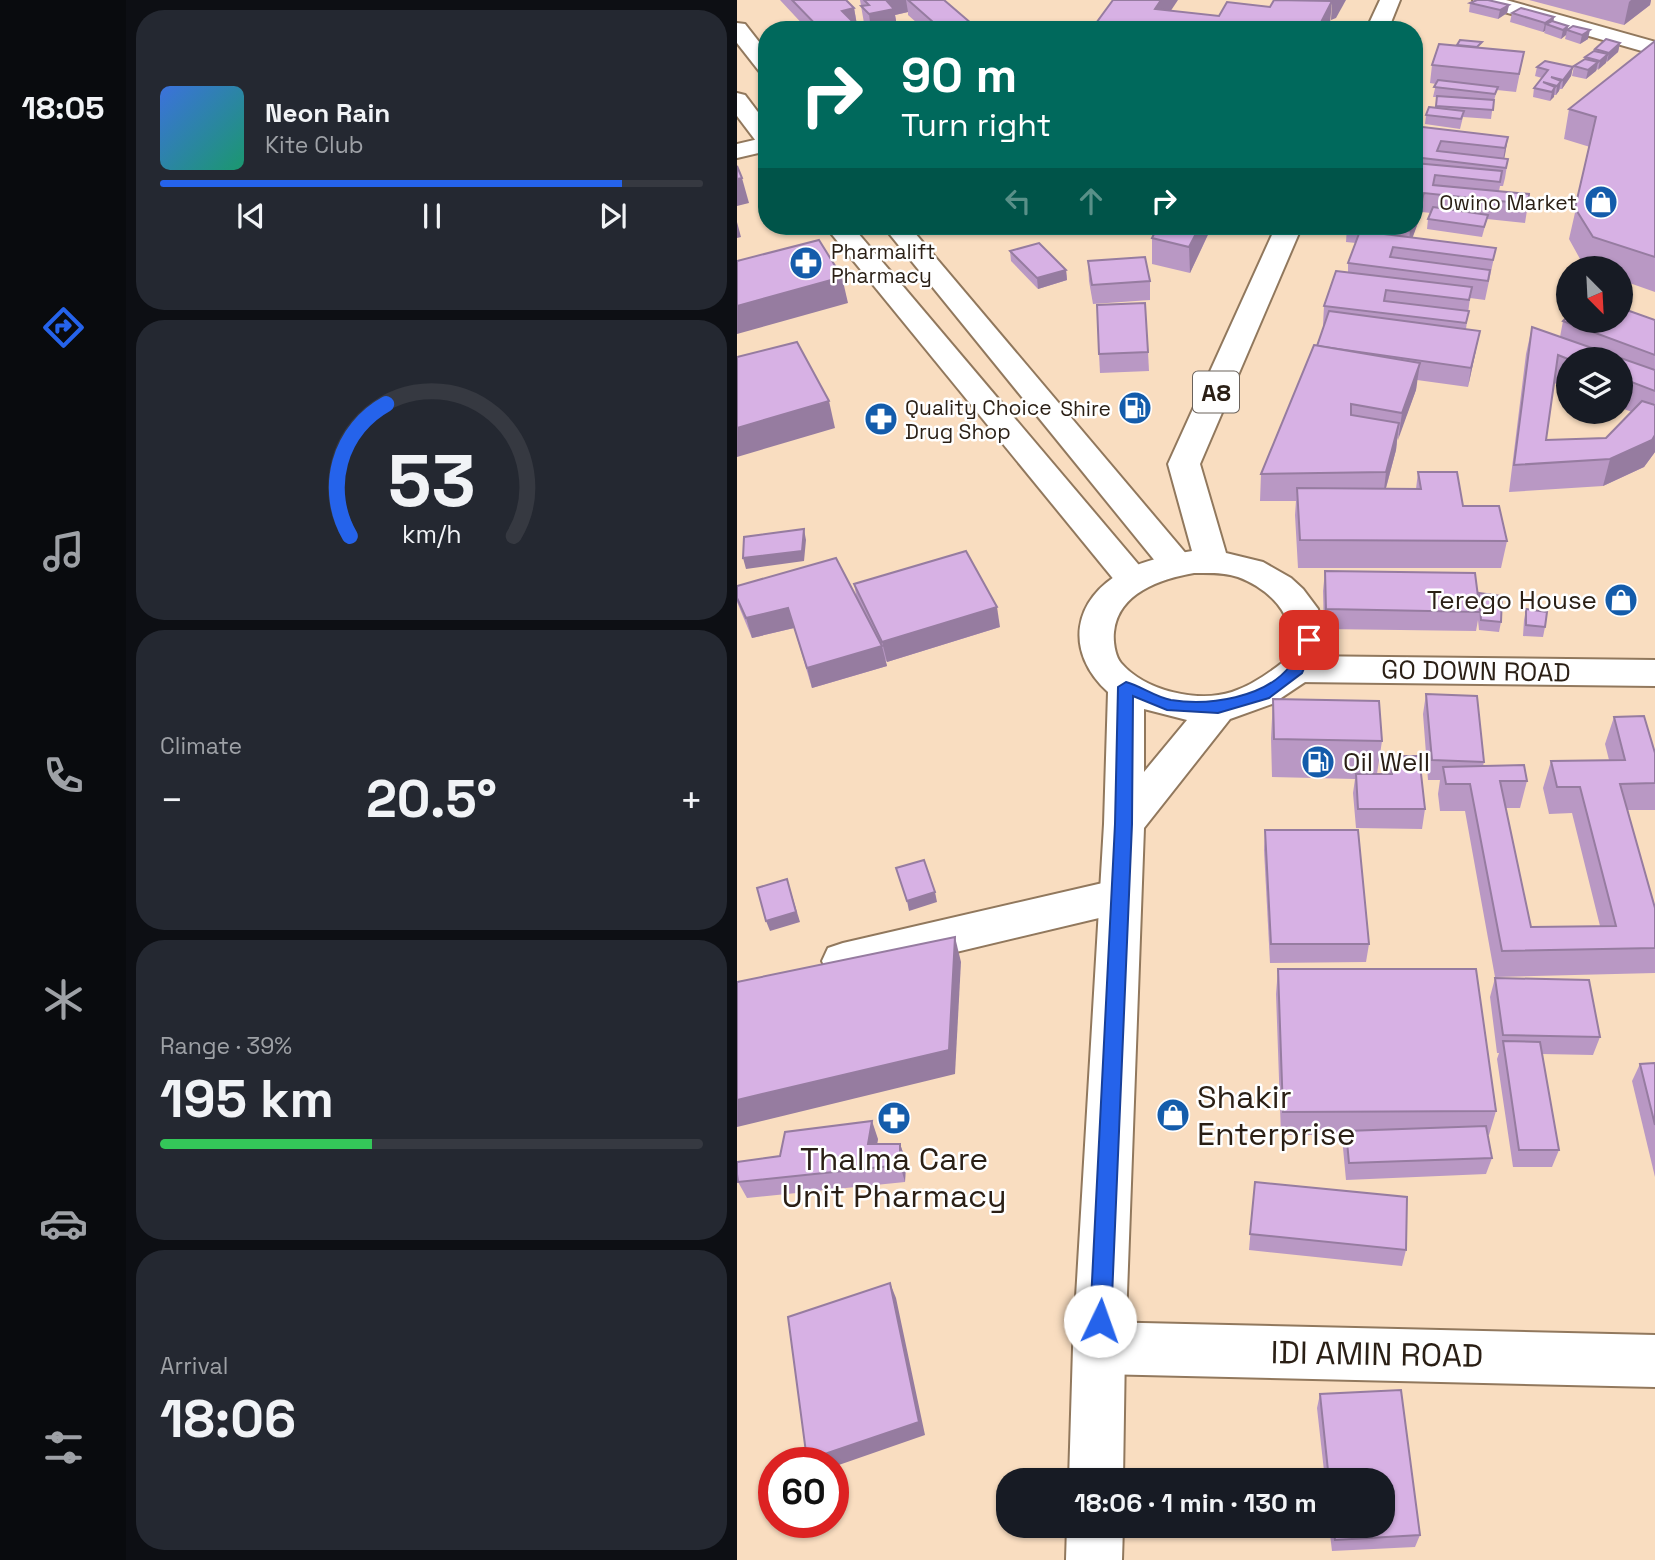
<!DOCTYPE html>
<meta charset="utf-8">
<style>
body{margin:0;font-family:"Space Grotesk",sans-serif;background:#242831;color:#f1f3f6;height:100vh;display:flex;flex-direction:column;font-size:26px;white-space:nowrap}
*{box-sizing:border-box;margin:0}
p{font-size:23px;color:#9ea1a6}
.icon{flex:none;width:38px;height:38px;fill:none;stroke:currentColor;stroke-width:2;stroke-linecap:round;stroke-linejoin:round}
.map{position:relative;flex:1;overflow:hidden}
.panel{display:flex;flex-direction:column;gap:10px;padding:10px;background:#0d0f14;width:611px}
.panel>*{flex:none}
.banner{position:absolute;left:21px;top:21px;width:665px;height:214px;border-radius:28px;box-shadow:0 2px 5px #0004;background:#00695c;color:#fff;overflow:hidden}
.needle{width:46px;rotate:156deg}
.tools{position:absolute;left:819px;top:256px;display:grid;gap:14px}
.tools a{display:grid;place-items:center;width:77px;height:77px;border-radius:50%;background:#171b24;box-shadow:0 2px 5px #0004;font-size:35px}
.speed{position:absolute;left:21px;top:1447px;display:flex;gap:14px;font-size:35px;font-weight:700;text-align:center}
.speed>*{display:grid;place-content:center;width:91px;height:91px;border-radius:50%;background:#171b24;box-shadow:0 2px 5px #0004;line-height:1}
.speed .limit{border:10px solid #d22;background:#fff;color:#111}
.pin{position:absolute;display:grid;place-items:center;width:60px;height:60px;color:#fff;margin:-30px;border-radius:14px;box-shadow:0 4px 10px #0006}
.me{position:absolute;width:77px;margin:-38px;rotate:3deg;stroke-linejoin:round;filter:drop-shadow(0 0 5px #0008)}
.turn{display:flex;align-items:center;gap:24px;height:147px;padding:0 28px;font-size:32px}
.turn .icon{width:91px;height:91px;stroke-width:2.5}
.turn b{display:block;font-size:49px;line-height:60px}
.lanes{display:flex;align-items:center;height:66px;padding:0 28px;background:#0003;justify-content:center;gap:35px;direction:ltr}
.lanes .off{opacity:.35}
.big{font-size:52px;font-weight:600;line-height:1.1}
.panel .widget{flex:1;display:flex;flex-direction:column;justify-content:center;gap:10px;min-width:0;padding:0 24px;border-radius:28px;background:#242831}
.panel .dial{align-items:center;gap:0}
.dial svg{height:182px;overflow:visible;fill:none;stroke:#363941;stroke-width:7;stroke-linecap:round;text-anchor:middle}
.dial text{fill:#f1f3f6;stroke:none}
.song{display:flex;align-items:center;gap:21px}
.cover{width:84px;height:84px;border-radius:10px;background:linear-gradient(135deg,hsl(220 70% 55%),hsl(160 70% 35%))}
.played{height:7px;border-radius:4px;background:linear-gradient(90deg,#2563eb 85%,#363941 85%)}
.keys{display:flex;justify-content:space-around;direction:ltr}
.heat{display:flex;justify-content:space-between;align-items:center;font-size:38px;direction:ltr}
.charge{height:10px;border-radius:5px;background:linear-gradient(90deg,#34c759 39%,#363941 0)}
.trip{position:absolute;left:259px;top:1468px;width:399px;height:70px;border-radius:28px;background:#171b24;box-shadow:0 2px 5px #0004;font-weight:600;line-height:70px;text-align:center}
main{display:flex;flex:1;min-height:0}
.dock{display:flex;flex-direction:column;width:126px;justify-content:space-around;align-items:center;background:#090b0e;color:#9ea1a6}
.dock .icon{width:49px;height:49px}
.dock .selected{color:#2563eb}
.dock b{font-size:32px;color:#f1f3f6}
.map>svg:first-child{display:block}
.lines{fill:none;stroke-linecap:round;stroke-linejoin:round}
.minor-casing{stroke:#91785d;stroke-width:4}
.secondary-casing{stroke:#91785d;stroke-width:4}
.primary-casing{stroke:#91785d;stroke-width:4}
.minor{fill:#fff;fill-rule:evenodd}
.secondary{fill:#fff;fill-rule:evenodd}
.primary{fill:#fff;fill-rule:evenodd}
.wall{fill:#b998c4;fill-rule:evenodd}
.shaded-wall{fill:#967ca0}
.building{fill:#d7b1e4;stroke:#967ca0;stroke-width:2}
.route{fill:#2563eb;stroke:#184099;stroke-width:2}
.labels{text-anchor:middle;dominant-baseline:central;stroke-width:5;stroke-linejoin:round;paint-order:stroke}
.far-poi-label{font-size:21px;fill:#2a1f15;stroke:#fff;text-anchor:end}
.shield{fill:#fff;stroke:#6a625b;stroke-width:2}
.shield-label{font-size:24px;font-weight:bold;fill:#2a1f15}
.poi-label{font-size:26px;fill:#2a1f15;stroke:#fff;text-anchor:end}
.street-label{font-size:26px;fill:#2a1f15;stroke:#fff}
.near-poi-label{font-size:32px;fill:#2a1f15;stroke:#fff;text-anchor:start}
.near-street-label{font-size:32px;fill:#2a1f15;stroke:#fff}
</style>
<main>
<nav class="dock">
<b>18:05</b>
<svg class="icon selected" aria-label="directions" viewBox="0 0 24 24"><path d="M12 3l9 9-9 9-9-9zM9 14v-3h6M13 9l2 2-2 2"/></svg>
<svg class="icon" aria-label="music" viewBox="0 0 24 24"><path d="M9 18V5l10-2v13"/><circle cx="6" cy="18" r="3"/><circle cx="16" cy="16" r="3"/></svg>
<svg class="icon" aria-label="phone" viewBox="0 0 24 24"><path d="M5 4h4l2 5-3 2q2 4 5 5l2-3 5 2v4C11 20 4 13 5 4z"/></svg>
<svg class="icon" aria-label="climate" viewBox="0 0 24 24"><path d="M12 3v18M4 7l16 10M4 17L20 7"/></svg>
<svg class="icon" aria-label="car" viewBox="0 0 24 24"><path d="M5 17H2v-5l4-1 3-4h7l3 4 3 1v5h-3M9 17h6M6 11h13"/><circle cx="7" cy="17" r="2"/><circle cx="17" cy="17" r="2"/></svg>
<svg class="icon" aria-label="filters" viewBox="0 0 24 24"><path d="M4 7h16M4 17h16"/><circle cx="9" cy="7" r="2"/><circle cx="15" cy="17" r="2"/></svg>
</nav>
<section class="panel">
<div class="widget">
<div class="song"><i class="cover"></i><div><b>Neon Rain</b><p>Kite Club</p></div></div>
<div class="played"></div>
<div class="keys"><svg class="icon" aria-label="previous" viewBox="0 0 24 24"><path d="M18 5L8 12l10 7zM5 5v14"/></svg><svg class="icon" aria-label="pause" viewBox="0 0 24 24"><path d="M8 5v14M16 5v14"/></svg><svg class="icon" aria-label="next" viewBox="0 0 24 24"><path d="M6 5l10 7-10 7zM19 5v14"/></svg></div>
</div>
<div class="widget dial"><svg viewBox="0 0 100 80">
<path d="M14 69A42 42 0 1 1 86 69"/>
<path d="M14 69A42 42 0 0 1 30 11" stroke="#2563eb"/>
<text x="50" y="56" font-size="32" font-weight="700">53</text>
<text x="50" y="72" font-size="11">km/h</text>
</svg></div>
<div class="widget"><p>Climate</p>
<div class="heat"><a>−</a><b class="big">20.5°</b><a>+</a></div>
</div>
<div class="widget"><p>Range · 39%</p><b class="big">195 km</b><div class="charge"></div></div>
<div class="widget"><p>Arrival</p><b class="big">18:06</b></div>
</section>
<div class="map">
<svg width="919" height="1560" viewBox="0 0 919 1560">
<rect width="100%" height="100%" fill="#f9ddc0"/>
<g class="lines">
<defs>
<g id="minor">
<path d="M736,0H769L919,42V55L739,4Z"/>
<path d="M30,137V151L0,158V144Z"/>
<path d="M383,879L398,884L404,896L398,908L383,913L106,979L91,974L85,961L91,948L106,943Z"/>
<path d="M362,1322L919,1335V1387L362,1374L344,1366L336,1348L344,1330Z"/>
</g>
<g id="secondary">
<path d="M0,23L8,24L30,52V73L22,71L0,43Z"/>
<path d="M0,93L8,95L30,124V147L22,145L0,116Z"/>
<path d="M88,226H115L407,571L412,579L407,587L395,590L383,587Z"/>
<path d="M146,226H172L451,556L456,564L451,572L439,575L427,572Z"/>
<path d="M560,656L919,660V686L560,682L547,678L542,669L547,660Z"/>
</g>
<g id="primary">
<path d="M643,0H663L651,30H629Z"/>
<path d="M539,226H565L463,464L489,553L526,562L554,578L566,589L581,609L589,638L586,653L571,680L535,704L493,719L407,828L388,1348L386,1480H332L336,1348L367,824L371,692C327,652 335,599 387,571C408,560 432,555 455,551L431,464ZM457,573C471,573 487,572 501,577C536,590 568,624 546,662C531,674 513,686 495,692C461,703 408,691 384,663C378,656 376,641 377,632C381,593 423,579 457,573ZM407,709L450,720L407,772Z"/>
<path d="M330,1526H386L385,1560H329Z"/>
</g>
</defs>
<use href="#minor" class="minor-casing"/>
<use href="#secondary" class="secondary-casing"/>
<use href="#primary" class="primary-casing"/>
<use href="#minor" class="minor"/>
<use href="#secondary" class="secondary"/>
<use href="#primary" class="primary"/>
</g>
<g class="wall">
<path d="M43,0H109L117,8L120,25L124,30H71Z"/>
<path d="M123,0H207L242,30H188L171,15V12L158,15L160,26L140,30H133L127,23Z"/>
<path d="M792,0H914L913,5L887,25Z"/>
<path d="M733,3L772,5L770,13L761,19L732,12Z"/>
<path d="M775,13L816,21L831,26V29L836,26L851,39L843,44L828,39L829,35L824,39L807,33L808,31L806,32L773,22Z"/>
<path d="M918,41V292L884,280V268H848L832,239L853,147L827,139L832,109Z"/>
<path d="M883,43L881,52L849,79L835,76L837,66L848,59V57L857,51L858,49Z"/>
<path d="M744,48L787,52L779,92L760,90L756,104L754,119L726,117L723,129L688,124L689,115L699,108L700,97H696L699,84L693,83L695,65Z"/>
<path d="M800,67H836L834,76L825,89H823L819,95H817L813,101L796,97L797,88L805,78L798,76Z"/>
<path d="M677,126L771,137L767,159H771L768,178L766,186H763L762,191L791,204L788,223L750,219L745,237L690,229L691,219L694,213L685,212L675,238L759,248L748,300L733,298L729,329L739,350L731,387L680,380L679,390L660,440L659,450L649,488L679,489L681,472L770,541L764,568H561L558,515L559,501H523L524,474L580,346L587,325H586L587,306L611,272V263L619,243L609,242L610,226H677Z"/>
<path d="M421,226H475L453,273L415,264V238Z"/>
<path d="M273,251L329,270L330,280L301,289L274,261Z"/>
<path d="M351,261L413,281V300L356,304L352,281Z"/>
<path d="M918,320V452L907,467L866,486L772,492L789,354L795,327L823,337L826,321ZM831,359H884V408L895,412L869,438L809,440L817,383L831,388Z"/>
<path d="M411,352L412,371L363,373L362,354Z"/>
<path d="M588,571L741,597L742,593L764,622L762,632L742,630L741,620L739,631L587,629L586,591Z"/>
<path d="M117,584L263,627L150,662L148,659L150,666L75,688L57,628L15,638L0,602V586L120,599Z"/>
<path d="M789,609L808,627L806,637L786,636L787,620Z"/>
<path d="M689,694L747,762L746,766L790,781L783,808H768L794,927L863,926L835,813L812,814L806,788L814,761L872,760L868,744L877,717L918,753V810H891L918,948V973L758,977L728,811H703L701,794L703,780H691L686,714Z"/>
<path d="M536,699L645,741L640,774H650L653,756L688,809L685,829L619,828L616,793L618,779L535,777L534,738Z"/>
<path d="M528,830L632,944L629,962L533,963L527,850Z"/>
<path d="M541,969L759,1111L752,1135H751L755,1158L749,1174L609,1180L606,1148L608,1135H544L539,994Z"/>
<path d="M758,978L863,1037L856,1055L805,1054L822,1150L815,1167H776L760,1059L762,1053H760L753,997Z"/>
<path d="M918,1063V1177L895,1081L903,1064Z"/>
<path d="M141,1139L140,1144H163L169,1161L168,1182L10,1198L1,1182L43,1156Z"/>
<path d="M518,1182L669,1250L665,1266L512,1250Z"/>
<path d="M664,1390L683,1535L678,1547L595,1551L592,1526H646V1480H588L580,1408L583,1394Z"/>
</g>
<g class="shaded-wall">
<path d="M148,0H169L171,12L158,15L160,26L140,30H134L132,14Z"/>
<path d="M424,0H441L421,30L418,9Z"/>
<path d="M595,0H609L599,18L594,20Z"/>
<path d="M894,0H914L913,5L887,25L892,2Z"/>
<path d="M595,1L593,24L590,30H580Z"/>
<path d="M772,5L770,13L761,19L763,10Z"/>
<path d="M117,8L120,25L105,11Z"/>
<path d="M817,17L816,26L809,24L808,31L806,32L808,23Z"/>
<path d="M831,26L829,35L824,39L826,30Z"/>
<path d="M853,30L851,39L843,44L845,35Z"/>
<path d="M883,43L881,52L870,62L872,53Z"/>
<path d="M871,54L869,63L861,70L863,61Z"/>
<path d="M861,62L859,71L849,79L851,70Z"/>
<path d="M836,67L834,76L825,89L826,80Z"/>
<path d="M824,81L822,91L819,95L820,86Z"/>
<path d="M818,87L817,97L813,101L815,92Z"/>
<path d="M771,137L768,155L765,167L768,148Z"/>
<path d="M5,178L12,203L0,206V179Z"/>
<path d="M687,193L685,212L671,250L673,231L675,226H677V220Z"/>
<path d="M0,222L4,237L0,238Z"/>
<path d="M250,226H264L251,229Z"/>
<path d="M463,226H475L453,273L452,247Z"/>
<path d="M329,270L330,280L301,289L300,278Z"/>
<path d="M105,277L111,303L0,334V306Z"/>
<path d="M743,331L739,350L731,387L734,368Z"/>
<path d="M683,363L679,390L661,440L665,413Z"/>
<path d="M92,401L98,428L0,457V428Z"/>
<path d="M662,423L659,450L646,499L649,472Z"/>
<path d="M918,435V452L907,467L866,486L873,459Z"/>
<path d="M67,529L69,540L67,561L9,569L6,558Z"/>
<path d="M260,607L263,627L150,662L145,642Z"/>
<path d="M51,608L57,628L15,638L9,618Z"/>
<path d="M145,646L150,666L75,688L70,668Z"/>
<path d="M50,879L63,922L33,931L29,921Z"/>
<path d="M198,892L200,902L172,911L170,901Z"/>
<path d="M218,937L224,962L218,1074L0,1127V1100Z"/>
<path d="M135,1121L141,1139L137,1161L131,1144Z"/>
<path d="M163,1144L169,1161L168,1182L163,1165Z"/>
<path d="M153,1283L159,1298L188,1435L96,1467V1463H72L70,1460Z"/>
</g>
<g class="building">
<path d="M55,0H109L117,8L105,11L124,30H84Z"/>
<path d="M127,0H149L157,9L132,14L124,6L132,5Z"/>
<path d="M171,0H207L242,30H205Z"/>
<path d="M376,0H424L418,9L482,16L490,2L533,7L537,0L595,1L580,30H354Z"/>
<path d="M740,0H751L772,5L763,10L733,3Z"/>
<path d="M784,8L817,17L808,23L775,13Z"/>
<path d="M815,21L831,26L826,30L809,24Z"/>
<path d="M836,26L853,30L845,35L830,30Z"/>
<path d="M869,39L883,43L872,53L858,49Z"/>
<path d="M723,40L745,42L740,47L720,45Z"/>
<path d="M918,41V257L856,237L838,208L859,117L832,109Z"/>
<path d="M702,44L787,52L782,74L695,65Z"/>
<path d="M857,51L871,54L863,61L848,57Z"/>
<path d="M848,59L861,62L851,70L837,66Z"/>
<path d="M808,61L836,67L826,80L814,77L824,81L820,86L806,82L818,87L815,92L797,88L811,70L800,67Z"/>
<path d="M701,80L761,87L758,94L697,87Z"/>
<path d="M700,96L757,100L756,110L699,106Z"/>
<path d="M692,107L727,111L724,119L689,115Z"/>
<path d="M677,126L771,137L768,148L704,141L700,151L771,159L769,168L677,157Z"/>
<path d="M677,163L765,171L763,182L698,175L696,185L792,194L791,204L687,193L677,220Z"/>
<path d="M0,166L5,178L0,179Z"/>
<path d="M696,207L751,215L747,227L691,219Z"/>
<path d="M421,226H463L452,247L415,238Z"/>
<path d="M631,226H675L673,231Z"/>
<path d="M623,231L759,248L756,260L656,247L653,257L753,270L751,281L611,263Z"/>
<path d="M82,240L105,277L0,306V261Z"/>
<path d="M302,243L329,270L300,278L273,251Z"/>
<path d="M408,257L413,281L355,285L351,261Z"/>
<path d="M599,271L735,287L732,300L649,290L647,301L732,311L729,323L587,306Z"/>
<path d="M408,303L411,352L362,354L360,305Z"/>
<path d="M884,308L918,320V355L826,321L831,316V320H884Z"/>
<path d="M592,311L743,331L734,368L580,346Z"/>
<path d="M795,327L918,370V391L884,378V359H831L821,355L809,440L869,438L905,401L918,405V435L915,440L873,459L777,465Z"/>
<path d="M60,342L92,401L0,428V357Z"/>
<path d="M577,345L683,363L665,413L614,404V415L662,423L649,472L524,474Z"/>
<path d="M681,472H720L726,506H762L770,541L563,540L560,488L684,489Z"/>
<path d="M67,529L65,551L6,558L7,537Z"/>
<path d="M229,551L260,607L145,642L117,584Z"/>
<path d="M99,558L145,646L70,668L51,608L9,618L0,598V586Z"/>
<path d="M588,571L738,573L743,612L589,609Z"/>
<path d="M742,593L765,596L764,622L744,620Z"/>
<path d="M789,609L810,612L808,627L789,625Z"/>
<path d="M689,694L740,696L747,762L695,760Z"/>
<path d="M536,699L642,701L645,741L537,739Z"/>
<path d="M907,716L918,753V783L883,784L918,908V948L765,951L733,784H709L706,767L787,765L790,781H763L794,927L879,926L843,787H820L814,761L888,760L877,717Z"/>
<path d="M653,756H682L688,809H621L619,774H655Z"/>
<path d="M528,830H621L632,944H534Z"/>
<path d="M187,860L198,892L170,901L159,868Z"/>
<path d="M50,879L59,912L29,921L20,888Z"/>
<path d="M218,937L212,1050L0,1100V982Z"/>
<path d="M541,969H739L759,1111L546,1112Z"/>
<path d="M758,978L852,980L863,1037L766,1035Z"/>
<path d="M766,1041L803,1042L822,1150H782Z"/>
<path d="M918,1063V1125L903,1064Z"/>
<path d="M135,1121L131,1144H163V1165L1,1182L0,1174V1162L43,1156L48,1132Z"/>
<path d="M749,1126L755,1158L612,1163L609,1131Z"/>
<path d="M518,1182L670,1197L669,1250L513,1234Z"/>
<path d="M153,1283L182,1422L70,1460L51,1317Z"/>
<path d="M664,1390L683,1535L598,1540L596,1526H646V1480H592L583,1394Z"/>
</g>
<path class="route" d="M572,635L579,640L565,673L532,698L481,713L430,710L396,696L395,824L374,1321L371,1329L363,1332L356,1329L353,1321L378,824L381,687L389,682C404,686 418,697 434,700C472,706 528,698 553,666C561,657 559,639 572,635Z"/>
<defs>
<symbol id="shop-disc" viewBox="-11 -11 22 22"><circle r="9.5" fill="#145cab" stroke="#fff"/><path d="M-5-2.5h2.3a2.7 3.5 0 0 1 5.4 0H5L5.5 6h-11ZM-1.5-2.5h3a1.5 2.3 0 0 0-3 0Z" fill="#fff"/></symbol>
<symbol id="pharmacy-disc" viewBox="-11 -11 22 22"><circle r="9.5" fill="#145cab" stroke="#fff"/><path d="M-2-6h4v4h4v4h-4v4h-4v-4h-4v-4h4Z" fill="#fff"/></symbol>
<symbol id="fuel-disc" viewBox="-11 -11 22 22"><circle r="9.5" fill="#145cab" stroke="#fff"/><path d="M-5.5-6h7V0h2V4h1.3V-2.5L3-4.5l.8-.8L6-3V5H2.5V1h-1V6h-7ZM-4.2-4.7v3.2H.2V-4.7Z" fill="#fff"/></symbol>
</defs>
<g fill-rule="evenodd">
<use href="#shop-disc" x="845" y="183" width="38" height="38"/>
<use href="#pharmacy-disc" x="50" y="244" width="38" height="38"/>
<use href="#fuel-disc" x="379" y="389" width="38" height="38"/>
<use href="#pharmacy-disc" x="125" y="400" width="38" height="38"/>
<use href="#shop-disc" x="865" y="581" width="38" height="38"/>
<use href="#fuel-disc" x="562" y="743" width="38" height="38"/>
<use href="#shop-disc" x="417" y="1096" width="38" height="38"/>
<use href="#pharmacy-disc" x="138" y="1099" width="38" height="38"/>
</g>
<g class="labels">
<g class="far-poi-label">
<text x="840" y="202">Owino Market</text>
<text x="94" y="251" text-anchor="start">Pharmalift<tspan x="94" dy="24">Pharmacy</tspan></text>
<text x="168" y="407" text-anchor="start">Quality Choice<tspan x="168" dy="24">Drug Shop</tspan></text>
<text x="374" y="408">Shire</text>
</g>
<rect class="shield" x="456" y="371.5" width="46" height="41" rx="5"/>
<g class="shield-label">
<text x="479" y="392">A8</text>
</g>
<g class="poi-label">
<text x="860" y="600">Terego House</text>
<text x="606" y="762" text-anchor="start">Oil Well</text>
</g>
<g class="street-label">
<text transform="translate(739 671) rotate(1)">GO DOWN ROAD</text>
</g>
<g class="near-poi-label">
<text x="460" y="1097">Shakir<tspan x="460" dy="37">Enterprise</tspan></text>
<text x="157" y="1159" text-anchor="middle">Thalma Care<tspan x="157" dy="37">Unit Pharmacy</tspan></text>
</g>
<g class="near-street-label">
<text transform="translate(640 1354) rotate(1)">IDI AMIN ROAD</text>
</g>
</g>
</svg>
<div class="tools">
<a><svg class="needle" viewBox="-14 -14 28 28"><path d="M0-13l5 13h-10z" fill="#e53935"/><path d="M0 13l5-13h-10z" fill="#9ea1a6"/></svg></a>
<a><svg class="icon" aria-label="layers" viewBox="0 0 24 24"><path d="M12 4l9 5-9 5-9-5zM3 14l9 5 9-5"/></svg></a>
</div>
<div class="speed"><div class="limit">60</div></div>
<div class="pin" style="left:572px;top:640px;background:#d93025"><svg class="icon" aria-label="arrive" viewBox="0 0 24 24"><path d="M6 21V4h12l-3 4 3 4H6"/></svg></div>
<svg class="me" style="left:363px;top:1321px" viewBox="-20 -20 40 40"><circle r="19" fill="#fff"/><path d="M0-13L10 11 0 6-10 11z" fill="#2563eb"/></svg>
<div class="trip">18:06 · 1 min · 130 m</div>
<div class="banner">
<div class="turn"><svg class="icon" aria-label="right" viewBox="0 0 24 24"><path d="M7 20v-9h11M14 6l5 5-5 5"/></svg><div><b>90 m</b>Turn right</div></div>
<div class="lanes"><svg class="icon off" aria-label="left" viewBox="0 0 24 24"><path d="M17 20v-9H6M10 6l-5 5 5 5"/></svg><svg class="icon off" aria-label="ahead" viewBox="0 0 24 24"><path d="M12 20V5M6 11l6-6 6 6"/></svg><svg class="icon" aria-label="right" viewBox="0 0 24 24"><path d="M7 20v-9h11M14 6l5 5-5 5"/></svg></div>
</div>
</div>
</main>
